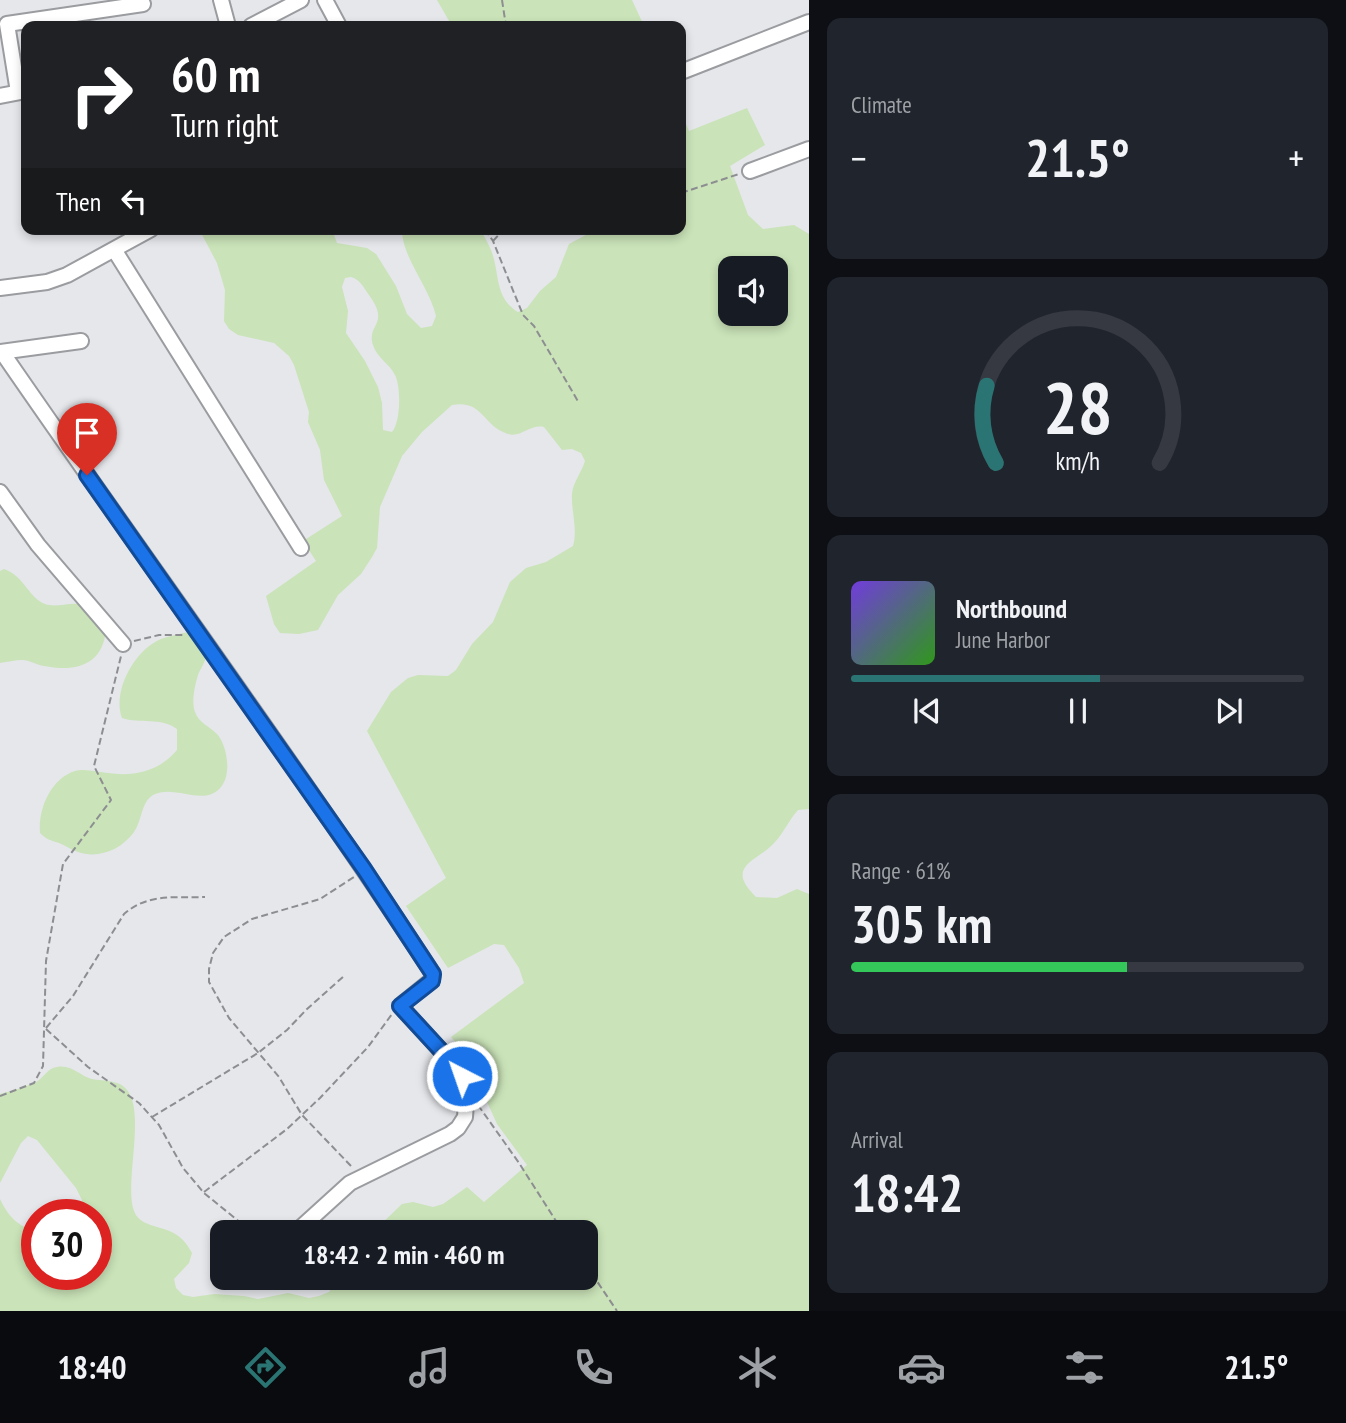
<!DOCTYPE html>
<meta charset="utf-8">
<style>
body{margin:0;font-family:"PT Sans Narrow",sans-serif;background:#20242c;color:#f1f3f6;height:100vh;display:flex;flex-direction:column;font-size:26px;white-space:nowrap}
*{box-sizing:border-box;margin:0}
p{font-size:23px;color:#9ea1a6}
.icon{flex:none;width:38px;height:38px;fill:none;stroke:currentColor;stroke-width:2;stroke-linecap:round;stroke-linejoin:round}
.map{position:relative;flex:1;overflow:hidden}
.details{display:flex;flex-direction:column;gap:18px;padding:18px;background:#0d0f14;width:537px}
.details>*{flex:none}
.banner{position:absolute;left:21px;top:21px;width:665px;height:214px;border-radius:14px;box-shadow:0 4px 10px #0003;background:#202124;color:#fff;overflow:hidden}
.tools{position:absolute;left:718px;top:256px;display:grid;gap:14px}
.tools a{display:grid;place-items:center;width:70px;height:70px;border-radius:14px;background:#171b24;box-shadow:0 4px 10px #0003;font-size:35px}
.speed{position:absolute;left:21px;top:1199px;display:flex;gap:14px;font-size:35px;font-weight:700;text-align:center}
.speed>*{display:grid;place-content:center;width:91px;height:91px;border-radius:50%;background:#171b24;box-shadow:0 4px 10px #0003;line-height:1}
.speed .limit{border:10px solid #d22;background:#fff;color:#111}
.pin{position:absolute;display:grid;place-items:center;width:60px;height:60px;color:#fff;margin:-72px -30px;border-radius:50% 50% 50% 0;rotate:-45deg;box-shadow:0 0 7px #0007}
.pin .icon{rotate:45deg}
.me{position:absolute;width:77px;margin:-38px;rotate:319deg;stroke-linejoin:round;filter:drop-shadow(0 0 5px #0008)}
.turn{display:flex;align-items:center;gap:24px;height:147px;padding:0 35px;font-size:32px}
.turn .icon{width:91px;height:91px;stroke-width:2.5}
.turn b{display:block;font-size:49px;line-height:60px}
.then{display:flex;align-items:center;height:66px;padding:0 35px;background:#0003;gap:14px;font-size:26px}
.big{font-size:52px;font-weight:700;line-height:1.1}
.details .widget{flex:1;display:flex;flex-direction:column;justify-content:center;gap:10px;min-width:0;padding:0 24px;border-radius:14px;background:#20242c}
.details .dial{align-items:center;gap:0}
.dial svg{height:182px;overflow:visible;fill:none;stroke:#363941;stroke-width:7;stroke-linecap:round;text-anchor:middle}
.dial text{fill:#f1f3f6;stroke:none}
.song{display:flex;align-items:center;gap:21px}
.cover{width:84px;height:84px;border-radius:10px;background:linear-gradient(135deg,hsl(260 70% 55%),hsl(110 70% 35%))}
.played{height:7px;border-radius:4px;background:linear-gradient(90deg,#2a7473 55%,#363941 55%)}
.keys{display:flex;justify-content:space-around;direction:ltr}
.heat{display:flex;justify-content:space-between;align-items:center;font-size:38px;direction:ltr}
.charge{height:10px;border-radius:5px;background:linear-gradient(90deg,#34c759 61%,#363941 0)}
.trip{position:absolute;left:210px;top:1220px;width:388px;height:70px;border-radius:14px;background:#171b24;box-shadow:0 4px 10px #0003;font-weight:700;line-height:70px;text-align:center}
.tabs{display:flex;height:112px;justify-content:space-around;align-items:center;background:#090b0e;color:#9ea1a6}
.tabs .icon{width:49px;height:49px}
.tabs .active{color:#2a7473}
.tabs b{font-size:32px;color:#f1f3f6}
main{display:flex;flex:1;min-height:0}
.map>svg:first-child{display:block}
.green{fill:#cae3b8;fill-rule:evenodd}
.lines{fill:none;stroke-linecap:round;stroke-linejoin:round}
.minor-casing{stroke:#9a9ca0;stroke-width:18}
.path{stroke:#8d8e91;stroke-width:2;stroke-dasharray:7 3.5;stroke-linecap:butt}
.minor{stroke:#fff;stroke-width:14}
.route-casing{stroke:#114b97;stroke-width:18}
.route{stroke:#1a73e8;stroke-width:12}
</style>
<main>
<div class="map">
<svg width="809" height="1311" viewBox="0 0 809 1311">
<rect width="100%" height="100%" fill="#e5e7eb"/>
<g class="green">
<path d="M437,0H632L644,26H452Z"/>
<path d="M747,108L765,145L730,166L748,215L763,229L794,225L809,234V809L798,810C789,820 784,832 775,842C759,861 723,865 756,897L777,898L797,889L809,894V1311H0V1199C7,1214 19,1230 37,1229V1274H96V1214H72L80,1211L82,1200L76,1188L37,1140L28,1136L21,1143L0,1183V1094C12,1091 25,1087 36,1082C44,1078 47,1068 57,1067C71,1064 80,1076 92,1079C102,1081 115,1080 123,1086C149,1105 123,1182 134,1211C143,1234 176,1219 192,1253L189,1263L174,1279L176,1288L183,1295L193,1297L214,1294L244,1296L258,1299L288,1293L309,1298L319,1296L329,1292L335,1284L345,1278H586V1232H373L402,1204L413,1202L433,1207L443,1204L467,1187L484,1202L527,1165L497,1124L466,1055L451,1037L524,983L519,968L504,945L494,944L448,968L406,906L446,878L367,731L391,692L408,678L418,675L448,676L456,670L472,644L493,622L510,582L526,568L546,562L573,546C578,529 571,511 572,494C573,482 582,472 585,461L581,453L572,449L562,450L544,427C530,424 521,438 508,434C482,426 484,400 452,405L422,432L402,456L380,507L377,548L372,557L361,574L338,595L318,630L299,634L280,633L274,624L266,596L316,561L303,541L342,516L324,480L320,450L308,422L309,412L294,365L289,356L274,343L238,335L229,329L224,321L225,290L217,263L199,229H332L337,243L367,248L376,254L396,286L407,314L421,328L432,326L436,316C430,288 401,256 402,229H480C484,236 488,243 491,250C500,272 494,298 518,312L527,308L540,291L556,277L569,244L597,229H681V112L689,131ZM730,268H775V313H730ZM351,277C361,280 363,287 369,295C391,325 366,324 373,345C377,358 389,363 395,375C401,386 401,422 392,432L383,430L382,403L378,387L365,361L346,333L348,311L342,287L345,278Z"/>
<path d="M4,569C24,576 29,598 45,604C59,609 76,598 88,608C95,613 101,623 106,629C103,666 75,672 44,666C37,665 30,660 22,660C15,660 7,662 0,663V571Z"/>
<path d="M188,632L199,635C202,641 206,648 206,655C206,662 200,669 198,675C195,685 191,702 195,712C198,722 210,727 217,734C227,745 231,772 223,784C207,810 176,783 153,795C141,802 142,821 134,832C121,850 98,859 78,852C71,850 65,845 59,843C50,840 47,840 40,833C38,810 50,779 75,771C85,768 98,772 108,773C134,777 160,771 177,750V729C161,717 140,724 122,718C112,692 134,650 161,639C169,636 179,634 188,632Z"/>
</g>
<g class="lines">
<defs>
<g id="minor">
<path d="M221,0L228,26"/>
<path d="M325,0L339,26"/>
<path d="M251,26L301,0"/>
<path d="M681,72L809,22"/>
<path d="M18,92L7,24L143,4"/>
<path d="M0,96L26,91"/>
<path d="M750,171L809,149"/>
<path d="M115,251L301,548"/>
<path d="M0,288L47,282L67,275L151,229"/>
<path d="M0,352L81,341"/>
<path d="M2,352C145,560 295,763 433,974L432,980L400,1006L457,1068L467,1090L465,1117L458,1128L450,1134L350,1183L296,1232"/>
<path d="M0,492L38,545L123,644"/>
</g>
</defs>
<use href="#minor" class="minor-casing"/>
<g class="path">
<path d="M502,0L506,26"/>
<path d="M681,193L739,174"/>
<path d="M485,229L493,241L523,315L534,326L579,403"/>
<path d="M493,241L504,229"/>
<path d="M134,641L159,635H183"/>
<path d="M46,1028L73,996L124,914C148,893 175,898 205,897"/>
<path d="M46,1029L88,1067L139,1103L159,1125L183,1168L204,1193L252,1232"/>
<path d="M0,1096L34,1083L43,1066L46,961L63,864L111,800L94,766L121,656"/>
<path d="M478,1105L519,1163L563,1232"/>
<path d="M152,1117L258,1053L287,1030L306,1010L344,976"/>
<path d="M351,1166L302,1115L279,1077L229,1018L209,982V969L213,953L224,937L252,919L320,899L354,877"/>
<path d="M204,1192L287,1129L320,1098L368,1047L392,1014"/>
<path d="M586,1265L617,1311"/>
</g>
<use href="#minor" class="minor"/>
</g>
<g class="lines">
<defs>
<path id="route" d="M87,475L364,869L433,974L432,981L400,1006L457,1068L462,1076"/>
</defs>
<use href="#route" class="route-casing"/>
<use href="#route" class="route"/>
</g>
</svg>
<div class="tools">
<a><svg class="icon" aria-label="sound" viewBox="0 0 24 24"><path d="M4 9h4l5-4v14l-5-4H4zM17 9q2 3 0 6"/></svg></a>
</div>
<div class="speed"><div class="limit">30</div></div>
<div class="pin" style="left:87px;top:475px;background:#d93025"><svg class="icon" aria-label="arrive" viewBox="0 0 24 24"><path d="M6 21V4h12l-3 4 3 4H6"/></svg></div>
<svg class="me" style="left:462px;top:1076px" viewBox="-20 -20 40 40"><circle r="17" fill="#1a73e8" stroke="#fff" stroke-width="3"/><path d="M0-11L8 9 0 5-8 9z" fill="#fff"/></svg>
<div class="trip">18:42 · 2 min · 460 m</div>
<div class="banner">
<div class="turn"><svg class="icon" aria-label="right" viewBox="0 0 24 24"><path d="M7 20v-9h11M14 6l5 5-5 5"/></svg><div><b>60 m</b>Turn right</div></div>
<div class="then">Then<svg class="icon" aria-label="left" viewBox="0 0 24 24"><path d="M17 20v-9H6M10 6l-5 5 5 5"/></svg></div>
</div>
</div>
<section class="details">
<div class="widget"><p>Climate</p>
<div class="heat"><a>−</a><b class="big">21.5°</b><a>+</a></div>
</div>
<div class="widget dial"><svg viewBox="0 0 100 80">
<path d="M14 69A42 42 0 1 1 86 69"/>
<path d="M14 69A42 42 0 0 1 10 35" stroke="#2a7473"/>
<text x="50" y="56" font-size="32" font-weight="700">28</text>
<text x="50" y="72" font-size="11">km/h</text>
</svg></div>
<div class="widget">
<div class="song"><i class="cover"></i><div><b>Northbound</b><p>June Harbor</p></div></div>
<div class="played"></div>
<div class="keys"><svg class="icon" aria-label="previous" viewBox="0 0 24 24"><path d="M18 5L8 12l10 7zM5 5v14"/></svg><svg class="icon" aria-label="pause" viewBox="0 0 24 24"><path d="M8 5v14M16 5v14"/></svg><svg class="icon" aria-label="next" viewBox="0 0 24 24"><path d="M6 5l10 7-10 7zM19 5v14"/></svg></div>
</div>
<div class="widget"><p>Range · 61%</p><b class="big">305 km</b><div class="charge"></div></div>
<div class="widget"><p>Arrival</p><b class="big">18:42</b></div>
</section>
</main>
<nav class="tabs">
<b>18:40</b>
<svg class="icon active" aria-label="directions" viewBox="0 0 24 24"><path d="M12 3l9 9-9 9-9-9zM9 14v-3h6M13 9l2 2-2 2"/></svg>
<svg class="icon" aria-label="music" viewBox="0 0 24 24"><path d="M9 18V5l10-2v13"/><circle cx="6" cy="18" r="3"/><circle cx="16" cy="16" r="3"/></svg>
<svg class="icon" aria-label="phone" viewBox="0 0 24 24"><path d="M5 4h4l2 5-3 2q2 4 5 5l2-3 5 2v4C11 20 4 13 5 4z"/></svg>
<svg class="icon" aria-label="climate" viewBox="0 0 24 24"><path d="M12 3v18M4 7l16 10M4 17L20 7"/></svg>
<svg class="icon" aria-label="car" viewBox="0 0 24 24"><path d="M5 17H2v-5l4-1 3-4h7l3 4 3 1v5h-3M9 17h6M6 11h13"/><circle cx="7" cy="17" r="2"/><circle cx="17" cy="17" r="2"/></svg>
<svg class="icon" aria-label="filters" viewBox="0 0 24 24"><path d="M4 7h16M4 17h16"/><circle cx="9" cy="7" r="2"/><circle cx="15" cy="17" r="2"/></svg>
<b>21.5°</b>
</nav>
